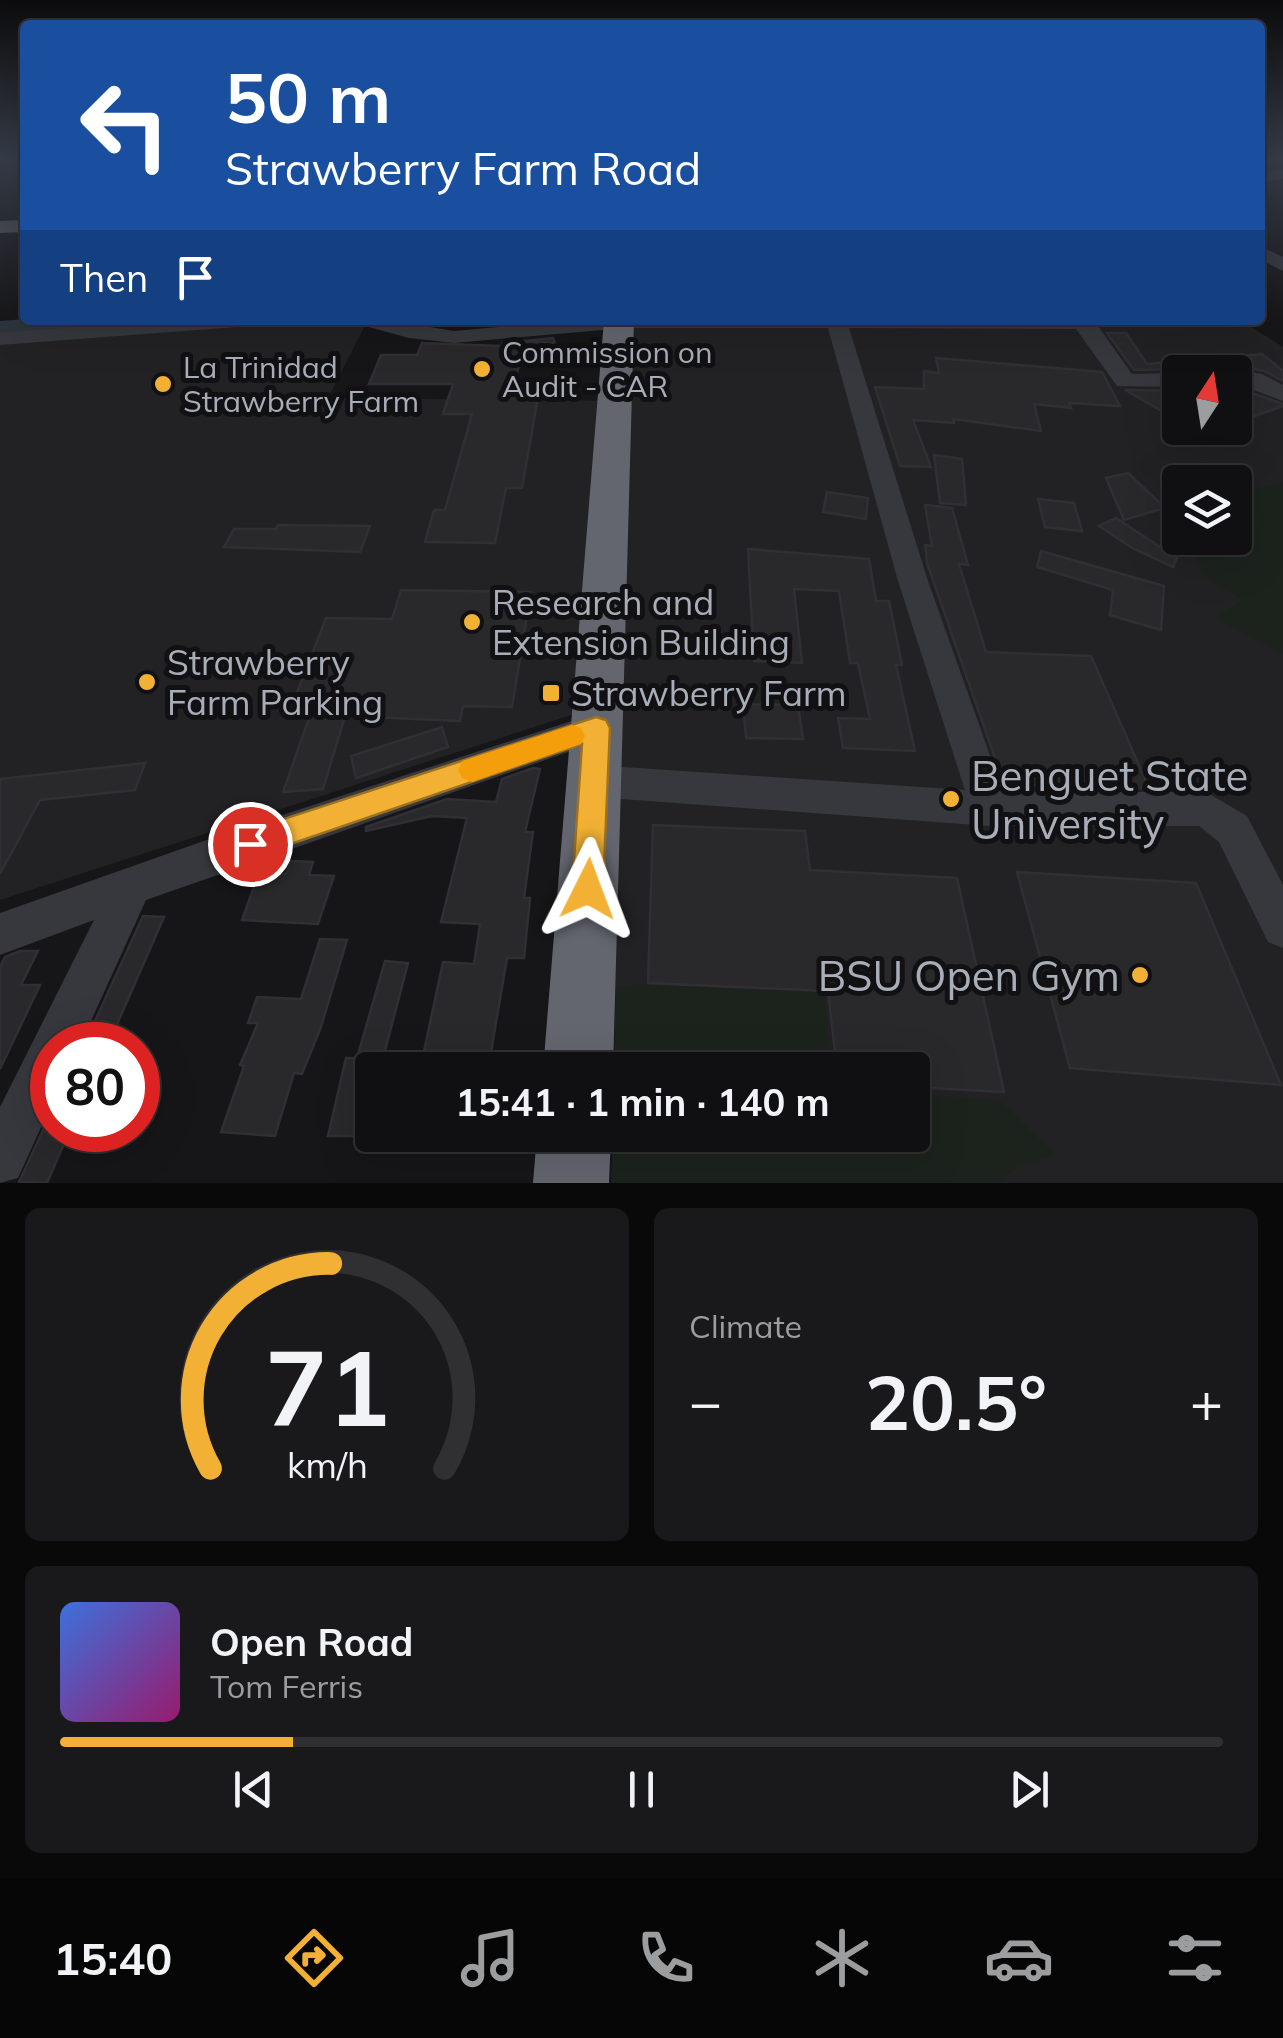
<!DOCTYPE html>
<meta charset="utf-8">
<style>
body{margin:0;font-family:Mulish,sans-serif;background:#19191b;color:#f1f3f6;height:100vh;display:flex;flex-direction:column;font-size:38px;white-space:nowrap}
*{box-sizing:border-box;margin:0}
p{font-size:32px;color:#9c9d9f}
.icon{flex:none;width:55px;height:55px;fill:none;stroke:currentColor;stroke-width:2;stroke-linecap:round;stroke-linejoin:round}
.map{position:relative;height:1183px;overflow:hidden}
.drawer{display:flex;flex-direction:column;gap:25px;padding:25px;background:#09090a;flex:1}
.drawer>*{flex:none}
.banner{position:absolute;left:20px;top:20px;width:1245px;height:305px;border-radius:10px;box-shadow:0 10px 40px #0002,0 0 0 2px #303032;background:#1a4fa0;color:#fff;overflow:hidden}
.needle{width:65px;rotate:12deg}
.fabs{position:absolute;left:1162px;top:355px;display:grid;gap:20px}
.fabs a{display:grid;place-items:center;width:90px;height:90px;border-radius:10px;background:#101012;box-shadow:0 10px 40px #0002,0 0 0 2px #303032;font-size:50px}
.speed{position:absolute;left:30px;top:1022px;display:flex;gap:20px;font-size:50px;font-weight:700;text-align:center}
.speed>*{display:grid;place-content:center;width:130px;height:130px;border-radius:50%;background:#101012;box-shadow:0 10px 40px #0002,0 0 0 2px #303032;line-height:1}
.speed .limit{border:15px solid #d22;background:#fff;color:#111}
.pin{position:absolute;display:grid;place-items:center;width:85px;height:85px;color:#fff;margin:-42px;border:5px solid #fff;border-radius:50%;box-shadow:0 2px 10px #0007}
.me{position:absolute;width:110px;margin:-55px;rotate:3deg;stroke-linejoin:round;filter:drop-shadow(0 0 8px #0008)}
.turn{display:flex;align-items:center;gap:35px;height:210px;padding:0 40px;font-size:45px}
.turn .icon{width:130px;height:130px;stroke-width:2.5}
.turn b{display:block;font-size:70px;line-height:85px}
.then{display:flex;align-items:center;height:95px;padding:0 40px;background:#0003;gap:20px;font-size:38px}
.big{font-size:75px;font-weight:700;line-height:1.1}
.drawer .widget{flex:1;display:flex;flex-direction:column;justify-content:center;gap:15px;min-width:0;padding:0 35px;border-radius:15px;background:#19191b}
.drawer .dial{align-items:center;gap:0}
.dial svg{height:260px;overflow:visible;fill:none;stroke:#303032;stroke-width:7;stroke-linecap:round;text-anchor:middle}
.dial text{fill:#f1f3f6;stroke:none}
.song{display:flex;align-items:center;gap:30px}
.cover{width:120px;height:120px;border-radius:15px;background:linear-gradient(135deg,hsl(220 70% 55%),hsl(320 70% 35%))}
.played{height:10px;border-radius:5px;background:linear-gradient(90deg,#f2b134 20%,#303032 20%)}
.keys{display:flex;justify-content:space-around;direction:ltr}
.heat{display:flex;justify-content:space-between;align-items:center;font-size:55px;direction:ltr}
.drawer .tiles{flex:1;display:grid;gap:25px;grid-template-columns:1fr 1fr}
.widget:last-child{grid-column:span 2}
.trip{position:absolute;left:355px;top:1052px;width:575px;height:100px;border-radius:10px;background:#101012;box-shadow:0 10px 40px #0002,0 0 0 2px #303032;font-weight:700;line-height:100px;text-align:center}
.menu{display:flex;height:160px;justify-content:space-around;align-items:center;background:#060607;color:#9c9d9f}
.menu .icon{width:70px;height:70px}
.menu .active{color:#f2b134}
.menu b{font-size:45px;color:#f1f3f6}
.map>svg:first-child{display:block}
.built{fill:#222225;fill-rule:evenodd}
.green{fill:#1c231d}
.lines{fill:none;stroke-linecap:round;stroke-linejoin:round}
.river{fill:#2c353c;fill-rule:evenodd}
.building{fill:#29292c;stroke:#303034;stroke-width:2.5}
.minor{fill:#37383d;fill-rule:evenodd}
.major{fill:#53555c;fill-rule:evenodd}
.highway{fill:#63666e;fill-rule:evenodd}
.route{fill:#f2b134;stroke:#9d7322;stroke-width:2.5}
.slow{fill:#f59e0b}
.poi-dot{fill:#f2b134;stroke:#111113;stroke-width:4}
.labels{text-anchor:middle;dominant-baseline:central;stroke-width:10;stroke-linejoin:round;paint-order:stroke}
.far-poi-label{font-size:30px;fill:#a8adb8;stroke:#111113;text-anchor:start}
.poi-label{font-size:35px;fill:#a8adb8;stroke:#111113;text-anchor:start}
.near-poi-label{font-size:42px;fill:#a8adb8;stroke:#111113;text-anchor:start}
</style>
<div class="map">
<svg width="1283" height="1183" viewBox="0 0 1283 1183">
<rect width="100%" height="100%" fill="#161618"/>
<path class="built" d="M58,320H368L328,398L632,401L634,320H1240L1283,347V1183H611L613,1135H912V1070H614L621,699L0,900V325ZM1180,372H1235V428H1180ZM1180,482H1235V538H1180Z"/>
<g class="green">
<path d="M1283,482V654L1214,618L1243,600L1209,580L1182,538H1235V494Z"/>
<path d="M648,983L824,991L830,1070H614L616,988Z"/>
<path d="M913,1094L999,1100L1055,1155L1019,1165L1000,1183H611L613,1135H912Z"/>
</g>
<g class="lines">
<path class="river" d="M25,319V320H102L89,328L0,337V321Z"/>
</g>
<g class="building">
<path d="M1107,333H1126L1147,364L1180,361V369L1134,370Z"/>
<path d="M553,338L555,343L524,342L514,387L540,386L522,488H506L495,543L425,542L434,510H445L472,414H443L453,384H369L381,355H417L422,343L502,346V343Z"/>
<path d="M1262,354L1283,371V381L1264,371L1236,365L1222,372H1193L1192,361Z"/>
<path d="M936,358L1102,372L1120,406L1069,403L1071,408L1034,404L1041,431L953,419L954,423L913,420L931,467L900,466L875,387L924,389V371L939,373Z"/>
<path d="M1235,387L1283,404V406L1235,423Z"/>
<path d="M1125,390L1180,391V421L1158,409Z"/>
<path d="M934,455L962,459L966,505L940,503Z"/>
<path d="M1128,473L1165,508L1124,520L1106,478Z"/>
<path d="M827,492L868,498L866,519L823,512Z"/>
<path d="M1038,499L1074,503L1082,531L1045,527Z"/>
<path d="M925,505L952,508L968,565L959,564L986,652L1091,656L1149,788L1004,784L927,563L925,545L932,546Z"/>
<path d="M1116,518L1177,558L1173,567L1132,548L1099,526Z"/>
<path d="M278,525L370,526L360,552L224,547L234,529H276Z"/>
<path d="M748,549L869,559L876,601H889L902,665H896L915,751L843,748L838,718L870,719L858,663H850L839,591L794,589L802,663L754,661Z"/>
<path d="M1041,551L1164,586L1161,630L1110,615L1113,590L1037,567Z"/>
<path d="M401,590L531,592L512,707L463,706L460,721L345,716L323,789L283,792L315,701L294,700L326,618L392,619Z"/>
<path d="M743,704L798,705L803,739L746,738Z"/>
<path d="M442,727L448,747L356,778L351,756Z"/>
<path d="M145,763L135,790L40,800L0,874V779Z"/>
<path d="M533,768L540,769L525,832H533L524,898H530L524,958H507L488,1070H420L443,962L474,964L480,924L441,922L467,818L432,816L366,831V827L447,799L496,802L502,779Z"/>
<path d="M653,825L805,831L810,870L957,878L1004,1092L912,1087V1070H837L828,991L648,983Z"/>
<path d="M291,861L313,862L309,875L334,876L318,924L242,920L259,873L286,874Z"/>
<path d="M1017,872L1196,883L1281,1085L1070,1068Z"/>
<path d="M143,916L164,917L108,1045H84Z"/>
<path d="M320,939L347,940L321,1027L302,1074L294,1073L275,1136L221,1132L244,1066L240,1065L258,1023H248L257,997L301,999Z"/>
<path d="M20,951H38L21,985H40L0,1069V967L5,957Z"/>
<path d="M385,961L408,963L380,1070H372V1136H328L346,1058H357Z"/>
<path d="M52,1111V1130H70L47,1183L19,1182Z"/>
</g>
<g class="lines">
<g class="minor">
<path d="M1283,169V179L1260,182V172Z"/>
<path d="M1260,246L1283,257V271L1260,259Z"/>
<path d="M169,320H260L250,326L0,345V333Z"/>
<path d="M355,320H388L454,331L578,320H1090L1098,326L1132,374L1180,373V387L1117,386L1076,329L849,328L928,581L1003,792H1206L1247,816L1283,885V948L1268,942L1219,842L1199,826H990L594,797L581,792L576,781L581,770L594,765L965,790L898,581L828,328H626L454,343L409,338L358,324Z"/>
<path d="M1235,369L1262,374L1283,385V401L1235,383V372H1226Z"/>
<path d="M596,713L608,718L613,728L608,738L146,900L80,1045H52V1103L18,1178L0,1183V1107L94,920L0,955V913L215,837Z"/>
</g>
<path class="major" d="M25,220V232L0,233V221Z"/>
<g class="highway">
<path d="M604,320H634L613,1070H543Z"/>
<path d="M537,1135H611L609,1183H533Z"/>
</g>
</g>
<linearGradient id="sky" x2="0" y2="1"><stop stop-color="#0c0c0d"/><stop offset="0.49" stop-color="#363c48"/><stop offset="1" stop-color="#363c48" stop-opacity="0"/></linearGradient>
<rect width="1283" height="324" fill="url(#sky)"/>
<path class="route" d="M596,717L606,720L610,728L603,889L599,900L588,904L577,900L572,889L582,744L250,858L240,854L235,844L240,834L250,830Z"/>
<path class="slow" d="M572,725L581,728L585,736L581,744L472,782L462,778L458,770L462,761Z"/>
<g class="poi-dot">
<circle cx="482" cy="369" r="10"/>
<circle cx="163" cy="384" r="10"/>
<circle cx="472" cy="622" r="10"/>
<circle cx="147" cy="682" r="10"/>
<rect x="541" y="683" width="20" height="20" rx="5"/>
<circle cx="951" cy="799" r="10"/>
<circle cx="1140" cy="975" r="10"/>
</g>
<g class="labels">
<g class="far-poi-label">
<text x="502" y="352">Commission on<tspan x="502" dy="34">Audit - CAR</tspan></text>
<text x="183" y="367">La Trinidad<tspan x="183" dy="34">Strawberry Farm</tspan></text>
</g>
<g class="poi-label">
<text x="492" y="602">Research and<tspan x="492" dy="40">Extension Building</tspan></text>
<text x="167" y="662">Strawberry<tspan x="167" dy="40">Farm Parking</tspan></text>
<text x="571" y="693">Strawberry Farm</text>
</g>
<g class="near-poi-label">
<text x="971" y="775">Benguet State<tspan x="971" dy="48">University</tspan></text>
<text x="1120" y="975" text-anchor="end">BSU Open Gym</text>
</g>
</g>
</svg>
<div class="fabs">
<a><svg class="needle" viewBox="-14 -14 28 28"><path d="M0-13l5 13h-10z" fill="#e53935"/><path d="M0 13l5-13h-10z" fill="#9c9d9f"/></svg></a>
<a><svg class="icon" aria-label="layers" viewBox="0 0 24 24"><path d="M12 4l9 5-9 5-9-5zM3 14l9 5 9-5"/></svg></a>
</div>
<div class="speed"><div class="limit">80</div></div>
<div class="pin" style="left:250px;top:844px;background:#d93025"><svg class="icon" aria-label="arrive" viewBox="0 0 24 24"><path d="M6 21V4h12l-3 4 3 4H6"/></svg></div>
<svg class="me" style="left:588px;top:889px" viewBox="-20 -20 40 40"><path d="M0-17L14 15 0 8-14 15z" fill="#f2b134" stroke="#fff" stroke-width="4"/></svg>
<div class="trip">15:41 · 1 min · 140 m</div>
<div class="banner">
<div class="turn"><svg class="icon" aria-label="left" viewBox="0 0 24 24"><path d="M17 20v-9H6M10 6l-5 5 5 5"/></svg><div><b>50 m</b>Strawberry Farm Road</div></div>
<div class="then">Then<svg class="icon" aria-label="arrive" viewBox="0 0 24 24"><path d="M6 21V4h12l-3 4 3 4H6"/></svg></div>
</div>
</div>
<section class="drawer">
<div class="tiles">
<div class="widget dial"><svg viewBox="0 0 100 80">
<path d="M14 69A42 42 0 1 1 86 69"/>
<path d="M14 69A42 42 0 0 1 51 6" stroke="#f2b134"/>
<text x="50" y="56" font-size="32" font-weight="700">71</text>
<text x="50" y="72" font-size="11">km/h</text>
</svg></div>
<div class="widget"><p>Climate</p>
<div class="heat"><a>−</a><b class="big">20.5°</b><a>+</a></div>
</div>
<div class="widget">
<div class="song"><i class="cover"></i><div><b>Open Road</b><p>Tom Ferris</p></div></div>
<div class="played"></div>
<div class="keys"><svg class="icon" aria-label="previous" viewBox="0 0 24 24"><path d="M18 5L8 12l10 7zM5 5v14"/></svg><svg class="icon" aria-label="pause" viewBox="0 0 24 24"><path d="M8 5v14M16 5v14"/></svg><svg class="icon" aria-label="next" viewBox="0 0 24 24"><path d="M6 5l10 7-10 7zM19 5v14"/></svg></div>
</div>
</div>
</section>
<nav class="menu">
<b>15:40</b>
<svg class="icon active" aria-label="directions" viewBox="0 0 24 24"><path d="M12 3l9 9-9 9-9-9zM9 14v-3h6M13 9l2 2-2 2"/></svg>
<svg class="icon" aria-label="music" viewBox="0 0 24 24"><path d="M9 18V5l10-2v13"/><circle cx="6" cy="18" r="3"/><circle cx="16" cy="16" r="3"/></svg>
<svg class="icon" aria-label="phone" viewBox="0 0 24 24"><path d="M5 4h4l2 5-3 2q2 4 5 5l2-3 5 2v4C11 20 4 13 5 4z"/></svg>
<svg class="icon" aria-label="climate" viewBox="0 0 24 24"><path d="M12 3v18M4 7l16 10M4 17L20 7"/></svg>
<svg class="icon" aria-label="car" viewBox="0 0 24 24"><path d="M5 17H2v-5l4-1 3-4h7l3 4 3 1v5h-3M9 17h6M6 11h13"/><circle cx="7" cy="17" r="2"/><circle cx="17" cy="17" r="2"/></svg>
<svg class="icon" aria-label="filters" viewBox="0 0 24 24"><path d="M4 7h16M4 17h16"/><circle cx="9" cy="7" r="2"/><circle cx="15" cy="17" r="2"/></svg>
</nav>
